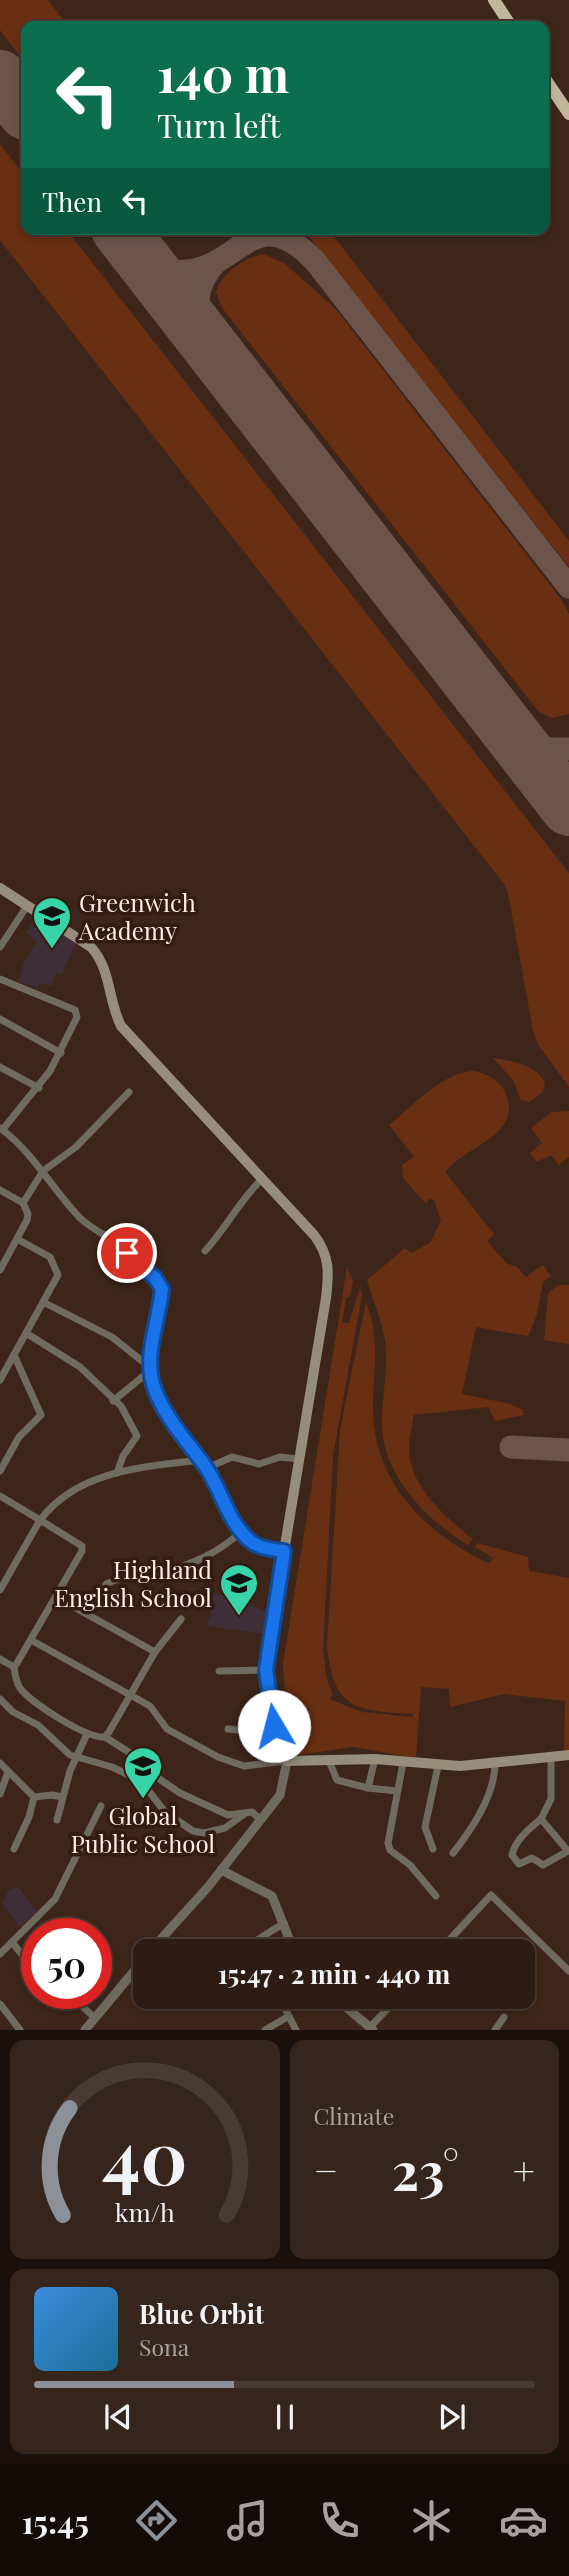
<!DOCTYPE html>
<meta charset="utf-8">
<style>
body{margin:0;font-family:"Playfair Display",serif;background:#36251d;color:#f1f3f6;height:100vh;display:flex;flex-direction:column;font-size:26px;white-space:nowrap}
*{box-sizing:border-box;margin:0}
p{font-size:23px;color:#a7a1a0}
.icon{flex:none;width:38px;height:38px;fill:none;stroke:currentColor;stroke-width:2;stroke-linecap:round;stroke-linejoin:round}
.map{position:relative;height:2030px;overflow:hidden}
.side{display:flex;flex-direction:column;gap:10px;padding:10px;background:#190f0b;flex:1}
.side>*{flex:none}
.hud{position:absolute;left:21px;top:21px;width:528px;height:214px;border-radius:14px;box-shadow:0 4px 10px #0003,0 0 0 2px #493a34;background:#0b6e4f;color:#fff;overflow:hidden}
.speed{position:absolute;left:21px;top:1918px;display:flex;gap:14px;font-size:35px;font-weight:700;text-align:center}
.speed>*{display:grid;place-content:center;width:91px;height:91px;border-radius:50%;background:#2e1c14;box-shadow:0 4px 10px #0003,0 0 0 2px #493a34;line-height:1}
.speed .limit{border:10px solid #d22;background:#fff;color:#111}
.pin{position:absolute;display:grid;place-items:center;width:60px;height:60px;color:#fff;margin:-30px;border:4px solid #fff;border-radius:50%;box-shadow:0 2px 7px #0007}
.me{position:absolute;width:77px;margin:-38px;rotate:352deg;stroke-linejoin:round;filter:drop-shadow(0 0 5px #0008)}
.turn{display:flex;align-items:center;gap:24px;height:147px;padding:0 21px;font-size:32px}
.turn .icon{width:91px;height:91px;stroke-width:2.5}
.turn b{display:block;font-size:49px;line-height:60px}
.then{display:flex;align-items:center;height:66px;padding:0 21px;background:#0003;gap:14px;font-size:26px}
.big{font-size:52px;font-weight:700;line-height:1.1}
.side .widget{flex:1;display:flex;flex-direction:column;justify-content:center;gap:10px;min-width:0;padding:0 24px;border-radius:14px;background:#36251d}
.side .dial{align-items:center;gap:0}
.dial svg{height:182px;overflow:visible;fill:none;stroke:#493a34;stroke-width:7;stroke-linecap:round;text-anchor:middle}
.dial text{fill:#f1f3f6;stroke:none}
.song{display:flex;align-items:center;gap:21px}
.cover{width:84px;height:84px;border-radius:10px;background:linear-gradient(135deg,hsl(210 70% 55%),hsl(200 70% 35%))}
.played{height:7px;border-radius:4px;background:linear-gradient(90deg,#8c9099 40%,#493a34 40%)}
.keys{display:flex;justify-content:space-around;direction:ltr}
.heat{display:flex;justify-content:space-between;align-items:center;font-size:38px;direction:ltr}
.side .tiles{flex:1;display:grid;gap:10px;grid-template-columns:1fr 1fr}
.widget:last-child{grid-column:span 2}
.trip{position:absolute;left:133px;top:1939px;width:402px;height:70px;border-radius:14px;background:#2e1c14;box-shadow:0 4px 10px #0003,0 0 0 2px #493a34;font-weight:700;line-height:70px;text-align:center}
.tab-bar{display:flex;height:112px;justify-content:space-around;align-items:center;background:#120b08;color:#a7a1a0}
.tab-bar .icon{width:49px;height:49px}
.tab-bar .on{color:#8c9099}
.tab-bar b{font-size:32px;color:#f1f3f6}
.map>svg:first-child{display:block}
.education{fill:#3f2d37}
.green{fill:#692f13}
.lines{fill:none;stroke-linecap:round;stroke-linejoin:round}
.taxiway{stroke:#6c544a;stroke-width:23}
.runway{stroke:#6c544a;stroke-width:56}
.minor{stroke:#706b5f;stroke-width:7}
.tertiary{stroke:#706b5f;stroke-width:9}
.secondary{stroke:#968e7b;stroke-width:10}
.trunk{stroke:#c2b69a;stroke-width:12}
.route-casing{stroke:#114b97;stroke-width:18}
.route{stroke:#1a73e8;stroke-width:12}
.labels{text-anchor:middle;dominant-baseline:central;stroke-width:7;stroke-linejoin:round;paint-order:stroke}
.poi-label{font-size:24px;fill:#ffede6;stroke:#331b10;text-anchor:start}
</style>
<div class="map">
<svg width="569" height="2030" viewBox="0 0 569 2030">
<rect width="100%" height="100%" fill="#3e251a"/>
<g class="education">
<path d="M36,916L77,942L62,974L56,973L52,986L41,983L38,988L19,981L24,962L37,942L26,933Z"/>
<path d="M213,1593L233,1597L268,1613L265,1634L207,1626L211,1613L204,1602Z"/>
<path d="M18,1887L37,1912L20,1927L2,1904L9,1890Z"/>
</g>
<g class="green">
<path d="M0,0H48L68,26H26V64L0,30Z"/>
<path d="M0,144L26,178V229H66L569,873V1087L537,1043L533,1031L508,893L504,884L0,240Z"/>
<path d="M303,229H328L569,541V567Z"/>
<path d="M264,254L285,264L334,307L561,599L569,614V714L552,718L539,712L223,309L216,293C220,274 245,257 264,254Z"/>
<path d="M493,1058C512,1061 534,1064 545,1082L543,1092L529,1102L521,1100L513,1080Z"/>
<path d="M474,1071C488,1074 503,1082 507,1097C520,1136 463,1148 445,1172L494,1234L487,1241L506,1263L517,1267L526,1277L543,1265L551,1276L543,1282L537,1314L528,1336L476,1327L462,1394L511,1404L523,1410L524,1415L495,1421L488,1407L414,1415L413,1419C412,1429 408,1441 409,1452C412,1489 446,1517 472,1539L468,1545C428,1521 384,1477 382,1427C381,1399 389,1370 385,1341C382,1320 373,1301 367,1280L405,1248L411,1253L430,1243L441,1221L434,1200L429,1199L426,1204L403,1178L402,1165L414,1157L389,1125C413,1106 442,1072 474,1071Z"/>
<path d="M569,1111V1157L559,1165L551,1155L537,1162L530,1153L542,1143L531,1128L552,1112Z"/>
<path d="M347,1267L353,1281L350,1296L346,1298L342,1323H349L360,1287L362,1295L333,1456L323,1651L327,1680L333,1694L329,1699L362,1712L413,1717V1714C354,1711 333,1708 327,1646L340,1430L366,1302C381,1342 373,1369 373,1409C374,1484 426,1534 490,1564L493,1558L475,1547L477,1543L528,1557L529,1571L569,1578V1750H564L565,1701L504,1694L450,1707L449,1689L421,1687L416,1758L353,1747L290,1756L283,1664Z"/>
<path d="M558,1285H569V1344L544,1340L548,1293Z"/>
</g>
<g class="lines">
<g class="taxiway">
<path d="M145,263C161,268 177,274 194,270C243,260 258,202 315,261L569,587"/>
<path d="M206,341C194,312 193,285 217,261"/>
<path d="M513,736L543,749H569"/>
<path d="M511,1447L569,1450"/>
</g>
<g class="runway">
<path d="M0,78L26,112"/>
<path d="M119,229L569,808"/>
</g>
<g class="minor">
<path d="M0,947L27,906"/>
<path d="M0,979L75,1010L77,1017L50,1071L3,1129"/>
<path d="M0,1019L61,1053"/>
<path d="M0,1067L39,1088"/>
<path d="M0,1128C33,1152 52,1189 80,1218C92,1229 103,1234 116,1242C132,1252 152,1273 162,1289L150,1337L154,1389L169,1420L207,1468L221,1502L250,1541L284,1551"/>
<path d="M0,1190L23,1203"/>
<path d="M205,1251C227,1227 239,1201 262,1179"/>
<path d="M0,1270L27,1220L28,1214L23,1203L43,1171L76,1147L129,1092"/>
<path d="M43,1302L112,1337L152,1369L113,1401"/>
<path d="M26,1333L80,1367L121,1406L137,1436L123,1456L117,1473"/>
<path d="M0,1380L58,1275L50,1257L17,1239"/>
<path d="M207,1468L232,1457L259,1464L280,1457L299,1459"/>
<path d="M0,1471L19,1437L41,1415L14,1355"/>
<path d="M0,1496L40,1520C78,1470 143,1467 201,1460"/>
<path d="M0,1590L40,1520L82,1546V1551L17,1663L14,1667L0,1659"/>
<path d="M87,1614L106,1584C123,1575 142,1577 160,1573C192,1565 218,1553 242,1531"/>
<path d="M31,1640L150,1706L167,1729L218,1757L244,1766L287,1761"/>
<path d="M155,1652L181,1619"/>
<path d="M14,1667C15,1675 16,1682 20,1688C31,1703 87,1739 105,1737L109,1732L155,1652L56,1597"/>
<path d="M219,1671L266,1670"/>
<path d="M0,1699L13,1712L38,1725L70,1755L112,1767L141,1781L165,1812L193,1831L204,1833L225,1828L243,1815"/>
<path d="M228,1729L246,1731L274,1726"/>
<path d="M105,1737L149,1765L155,1776L180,1793L228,1815L252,1812L260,1819"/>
<path d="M329,1761L337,1780L368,1788L375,1759"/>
<path d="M0,1763L34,1797"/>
<path d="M403,1763L388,1843L390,1850L410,1865L436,1896"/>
<path d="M368,1788L397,1791"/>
<path d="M0,1794L8,1772"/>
<path d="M34,1797L52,1795L62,1797"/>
<path d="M541,1819C530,1828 515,1840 512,1855L519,1864L532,1858L543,1865L568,1851L541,1819L551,1799V1757"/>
<path d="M57,1820L70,1771L87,1734"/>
<path d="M14,1849L29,1817L34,1797"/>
<path d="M433,1849L425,1827L438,1766"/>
<path d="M453,1853C473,1828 496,1794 495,1761"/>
<path d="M12,1942L37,1974"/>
<path d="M219,1951L225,1946L230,1951"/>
<path d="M240,1951L284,1923"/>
<path d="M439,1951L491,1895L569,1971"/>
<path d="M0,1954L55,1899L101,1806"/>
<path d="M62,1993L71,1996L95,2018"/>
<path d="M279,1997L296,2030"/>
<path d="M0,2004L20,2030"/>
<path d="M248,2005L266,1997"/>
<path d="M370,2027L399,1997"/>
<path d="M265,2030L289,2016"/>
<path d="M495,2030L504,2017"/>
</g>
<g class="tertiary">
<path d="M221,1870L272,1896L294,1951"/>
<path d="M150,1951L208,1887L280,1795L287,1761"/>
<path d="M334,1997L373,2030"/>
<path d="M85,2030L145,1958"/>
</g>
<path class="secondary" d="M0,888L91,947C111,969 108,1000 121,1026L314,1235C330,1256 329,1273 326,1298L266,1660L274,1726L287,1761L375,1759L460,1766L569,1755"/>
<g class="trunk">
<path d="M494,0L511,26"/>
<path d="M544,77L569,114"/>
</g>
</g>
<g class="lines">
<defs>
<path id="route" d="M127,1253L155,1278L162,1289C159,1322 142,1357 155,1390C166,1419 187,1441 205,1466C221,1488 226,1519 249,1540C257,1548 273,1550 284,1551L266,1670L274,1726"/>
</defs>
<use href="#route" class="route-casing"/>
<use href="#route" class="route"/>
</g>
<defs>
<symbol id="university-pin" viewBox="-11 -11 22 30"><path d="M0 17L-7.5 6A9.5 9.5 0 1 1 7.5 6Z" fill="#36d4a7" stroke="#331b10"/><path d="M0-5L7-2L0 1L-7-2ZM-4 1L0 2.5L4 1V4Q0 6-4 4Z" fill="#111"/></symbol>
<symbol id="school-pin" viewBox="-11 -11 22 30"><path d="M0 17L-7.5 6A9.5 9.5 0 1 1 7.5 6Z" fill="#36d4a7" stroke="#331b10"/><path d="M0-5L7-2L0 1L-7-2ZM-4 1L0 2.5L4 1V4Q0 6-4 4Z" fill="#111"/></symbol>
</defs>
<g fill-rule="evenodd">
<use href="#university-pin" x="30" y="894" width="44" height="60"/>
<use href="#school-pin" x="217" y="1561" width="44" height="60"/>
<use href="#school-pin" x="121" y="1744" width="44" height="60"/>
</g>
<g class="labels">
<g class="poi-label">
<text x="79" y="902">Greenwich<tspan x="79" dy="28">Academy</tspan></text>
<text x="212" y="1569" text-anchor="end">Highland<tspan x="212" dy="28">English School</tspan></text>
<text x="143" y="1815" text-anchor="middle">Global<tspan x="143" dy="28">Public School</tspan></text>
</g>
</g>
</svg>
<div class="speed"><div class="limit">50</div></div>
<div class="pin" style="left:127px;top:1253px;background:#d93025"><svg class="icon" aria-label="arrive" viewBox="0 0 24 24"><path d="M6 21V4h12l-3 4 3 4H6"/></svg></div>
<svg class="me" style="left:274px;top:1726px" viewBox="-20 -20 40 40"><circle r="19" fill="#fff"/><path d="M0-13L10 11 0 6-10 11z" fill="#1a73e8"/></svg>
<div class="trip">15:47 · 2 min · 440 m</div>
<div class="hud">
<div class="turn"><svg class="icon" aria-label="left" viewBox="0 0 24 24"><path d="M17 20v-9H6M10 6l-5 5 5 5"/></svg><div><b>140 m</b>Turn left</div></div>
<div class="then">Then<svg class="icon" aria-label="left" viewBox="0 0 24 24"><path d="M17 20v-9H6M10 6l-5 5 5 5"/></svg></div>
</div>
</div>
<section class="side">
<div class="tiles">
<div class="widget dial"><svg viewBox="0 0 100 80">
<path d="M14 69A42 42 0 1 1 86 69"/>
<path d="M14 69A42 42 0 0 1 17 22" stroke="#8c9099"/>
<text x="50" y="56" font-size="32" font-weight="700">40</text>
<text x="50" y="72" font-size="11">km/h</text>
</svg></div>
<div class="widget"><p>Climate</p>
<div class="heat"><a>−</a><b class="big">23°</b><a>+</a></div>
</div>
<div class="widget">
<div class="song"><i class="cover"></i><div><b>Blue Orbit</b><p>Sona</p></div></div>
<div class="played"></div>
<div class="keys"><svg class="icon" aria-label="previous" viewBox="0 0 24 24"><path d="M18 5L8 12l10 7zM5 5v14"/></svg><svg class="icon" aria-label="pause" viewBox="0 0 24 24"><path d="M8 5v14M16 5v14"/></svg><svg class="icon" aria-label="next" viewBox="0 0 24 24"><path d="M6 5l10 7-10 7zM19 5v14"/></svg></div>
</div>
</div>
</section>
<nav class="tab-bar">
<b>15:45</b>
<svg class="icon on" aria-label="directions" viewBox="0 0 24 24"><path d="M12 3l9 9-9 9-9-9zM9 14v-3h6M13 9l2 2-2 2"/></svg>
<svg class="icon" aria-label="music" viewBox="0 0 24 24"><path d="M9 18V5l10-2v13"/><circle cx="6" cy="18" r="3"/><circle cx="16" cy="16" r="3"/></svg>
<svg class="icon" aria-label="phone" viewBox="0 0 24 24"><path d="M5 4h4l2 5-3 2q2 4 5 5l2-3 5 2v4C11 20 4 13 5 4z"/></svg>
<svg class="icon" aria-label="climate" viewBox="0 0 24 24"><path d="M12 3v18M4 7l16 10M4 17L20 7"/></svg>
<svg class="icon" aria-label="car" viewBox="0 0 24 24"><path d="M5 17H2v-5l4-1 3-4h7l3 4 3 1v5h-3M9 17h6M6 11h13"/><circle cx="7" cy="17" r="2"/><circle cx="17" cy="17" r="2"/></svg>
</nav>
